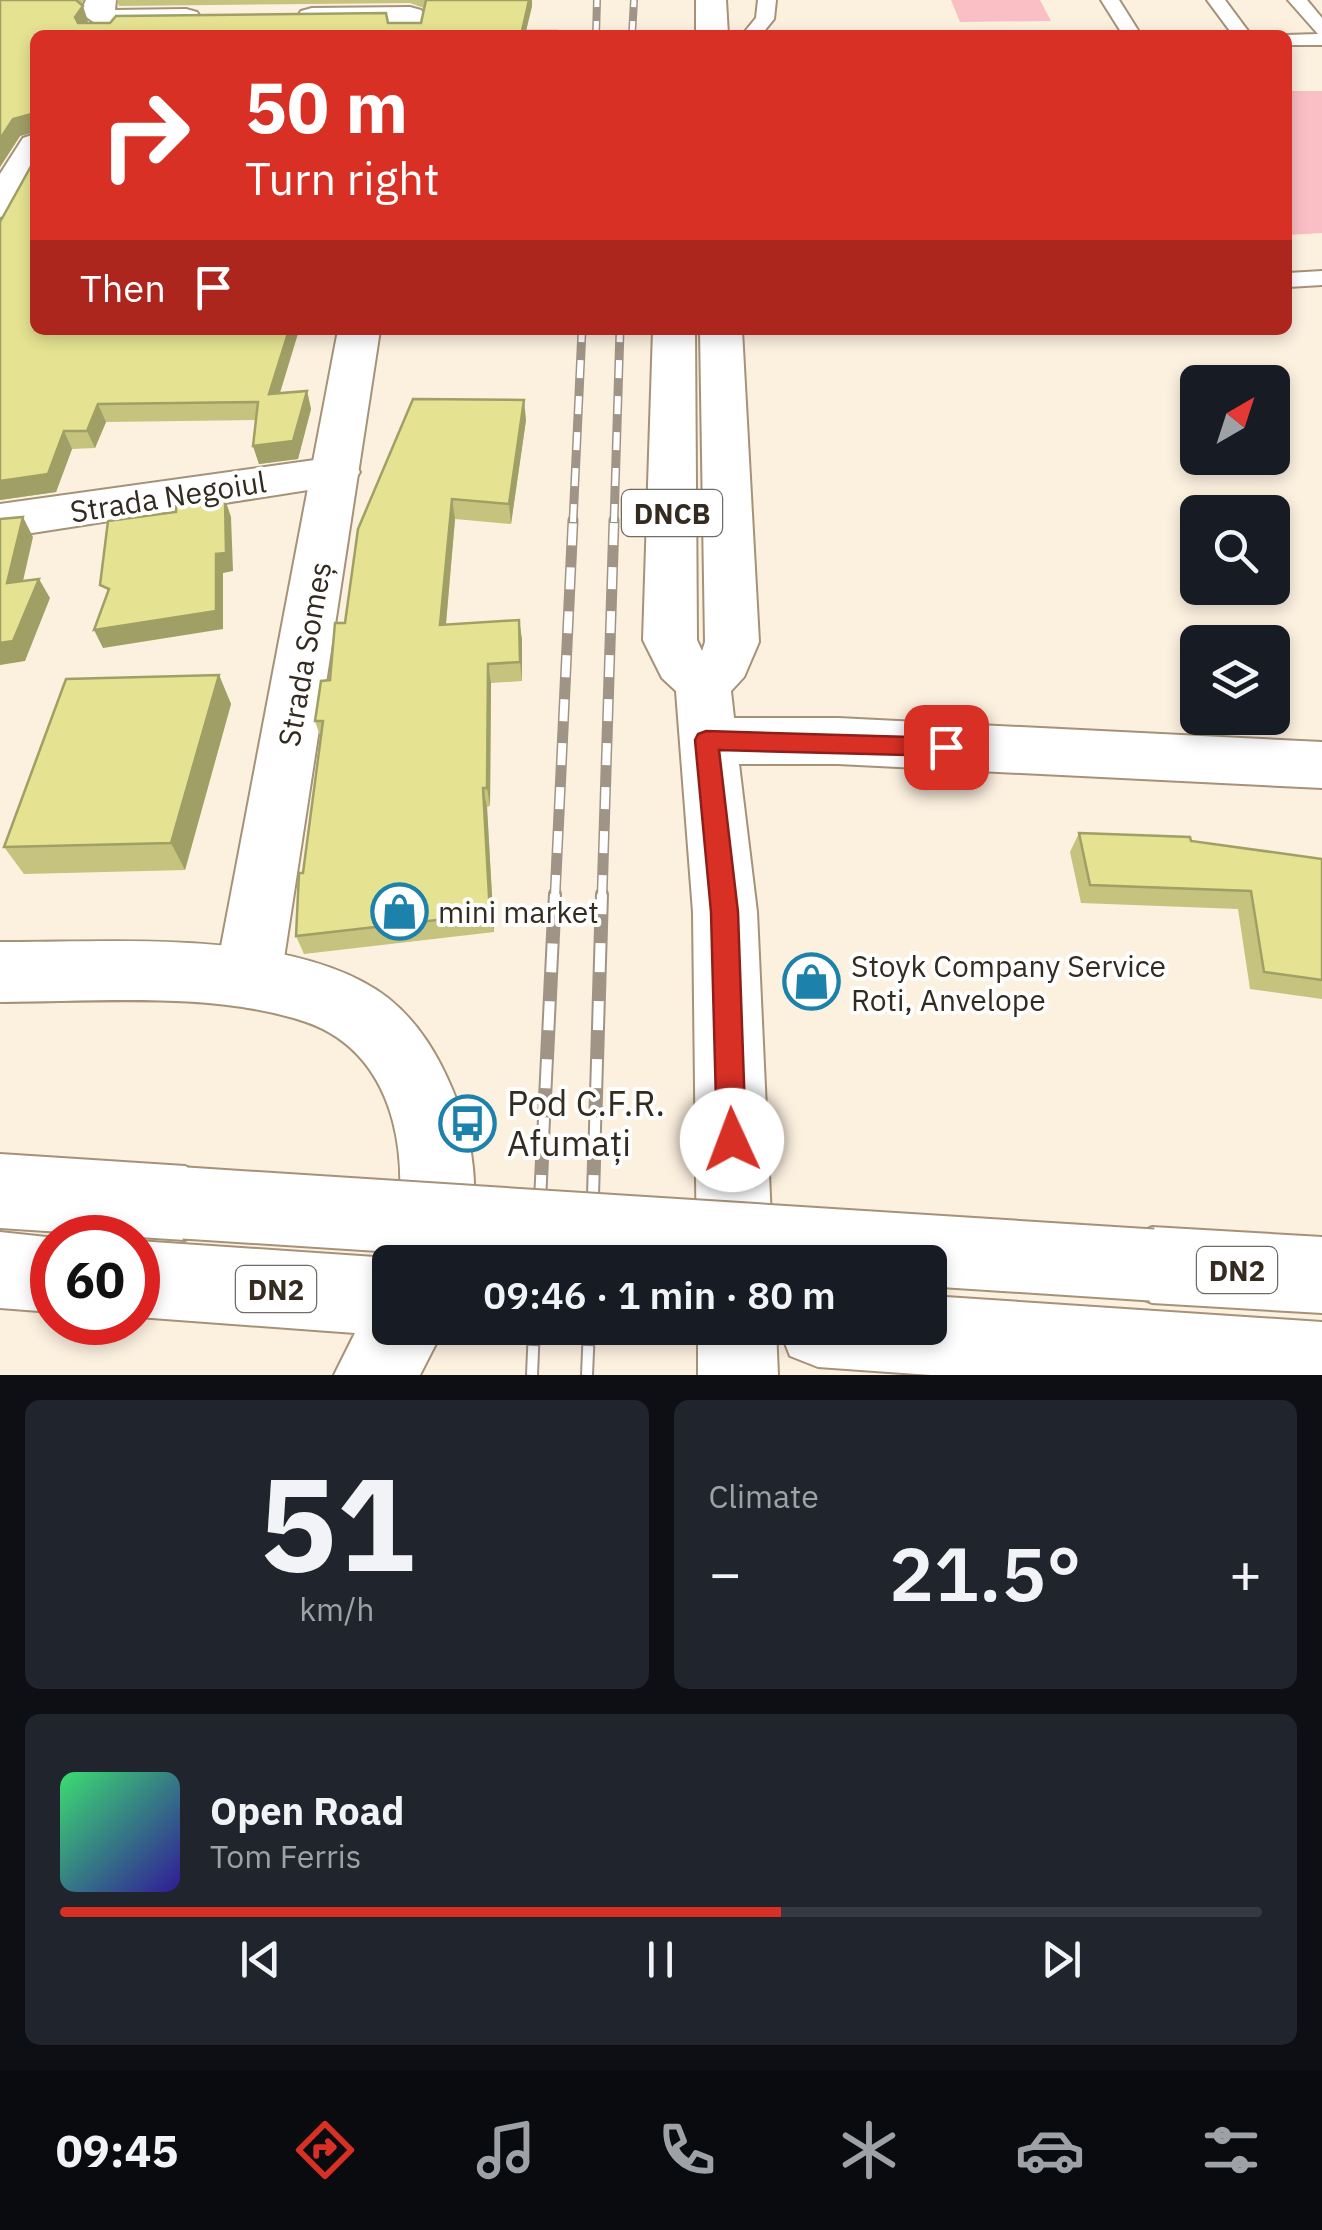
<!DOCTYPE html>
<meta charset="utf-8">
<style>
body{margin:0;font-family:"IBM Plex Sans",sans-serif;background:#20242c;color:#f1f3f6;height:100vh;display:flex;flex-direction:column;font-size:38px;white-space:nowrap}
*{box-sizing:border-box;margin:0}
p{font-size:32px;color:#9ea1a6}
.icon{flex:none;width:55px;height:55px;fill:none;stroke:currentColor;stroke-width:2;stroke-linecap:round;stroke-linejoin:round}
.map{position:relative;height:1375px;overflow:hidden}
.sheet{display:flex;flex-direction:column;gap:25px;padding:25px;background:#0d0f14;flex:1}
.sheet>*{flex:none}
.banner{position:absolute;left:30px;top:30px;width:1262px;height:305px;border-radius:15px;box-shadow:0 5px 15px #0003;background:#d93025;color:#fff;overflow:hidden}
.needle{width:65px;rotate:39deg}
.buttons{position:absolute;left:1180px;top:365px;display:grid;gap:20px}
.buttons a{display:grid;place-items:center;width:110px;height:110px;border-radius:15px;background:#171b24;box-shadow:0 5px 15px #0003;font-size:50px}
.speed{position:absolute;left:30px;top:1215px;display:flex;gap:20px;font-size:50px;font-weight:700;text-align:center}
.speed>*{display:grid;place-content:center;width:130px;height:130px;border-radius:50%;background:#171b24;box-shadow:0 5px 15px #0003;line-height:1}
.speed .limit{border:15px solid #d22;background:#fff;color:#111}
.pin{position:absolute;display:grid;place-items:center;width:85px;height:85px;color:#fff;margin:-42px;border-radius:20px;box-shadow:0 5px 15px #0006}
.me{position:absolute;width:110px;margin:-55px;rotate:358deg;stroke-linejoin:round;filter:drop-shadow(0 0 8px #0008)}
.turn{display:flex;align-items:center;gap:35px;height:210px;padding:0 50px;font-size:45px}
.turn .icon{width:130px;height:130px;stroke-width:2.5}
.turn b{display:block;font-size:70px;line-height:85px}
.then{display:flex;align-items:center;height:95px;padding:0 50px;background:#0003;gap:20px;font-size:38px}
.big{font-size:75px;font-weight:600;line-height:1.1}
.sheet .card{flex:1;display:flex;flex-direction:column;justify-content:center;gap:15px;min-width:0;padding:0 35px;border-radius:15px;background:#20242c}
.sheet .dial{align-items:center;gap:0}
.dial b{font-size:130px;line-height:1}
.song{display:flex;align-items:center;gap:30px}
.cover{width:120px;height:120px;border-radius:15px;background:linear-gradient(135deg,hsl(140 70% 55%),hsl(250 70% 35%))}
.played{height:10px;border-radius:5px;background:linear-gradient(90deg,#d93025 60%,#363941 60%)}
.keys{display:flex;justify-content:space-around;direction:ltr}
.heat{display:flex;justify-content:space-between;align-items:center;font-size:55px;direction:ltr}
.sheet .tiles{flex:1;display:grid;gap:25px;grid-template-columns:1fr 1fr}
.card:last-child{grid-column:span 2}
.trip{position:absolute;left:372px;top:1245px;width:575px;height:100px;border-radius:15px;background:#171b24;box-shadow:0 5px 15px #0003;font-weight:600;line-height:100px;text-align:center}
.menu{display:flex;height:160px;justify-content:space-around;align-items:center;background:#090b0e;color:#9ea1a6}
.menu .icon{width:70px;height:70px}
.menu .current{color:#d93025}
.menu b{font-size:45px;color:#f1f3f6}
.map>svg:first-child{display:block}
.green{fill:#fabfc4}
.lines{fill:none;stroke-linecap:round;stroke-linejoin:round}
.service-casing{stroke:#a59278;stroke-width:4}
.minor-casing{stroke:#a59278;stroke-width:4}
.tertiary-casing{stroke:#a59278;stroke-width:4}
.primary-casing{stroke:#a59278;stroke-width:4}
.trunk-casing{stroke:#a59278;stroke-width:4}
.service{fill:#fff;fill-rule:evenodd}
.minor{fill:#fff;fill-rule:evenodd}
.tertiary{fill:#fff;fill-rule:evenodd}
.primary{fill:#fff;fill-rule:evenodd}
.trunk{fill:#fff;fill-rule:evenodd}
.rail-far3-casing{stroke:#9f9486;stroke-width:8}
.rail-far2-casing{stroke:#9f9486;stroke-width:9}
.rail-far1-casing{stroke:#9f9486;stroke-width:11}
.rail-casing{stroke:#9f9486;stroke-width:14}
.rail-far3{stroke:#fff;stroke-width:5;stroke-dasharray:14;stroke-linecap:butt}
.rail-far2{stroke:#fff;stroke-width:6;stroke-dasharray:18;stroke-linecap:butt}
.rail-far1{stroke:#fff;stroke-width:8;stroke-dasharray:22;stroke-linecap:butt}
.rail{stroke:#fff;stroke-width:10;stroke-dasharray:29;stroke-linecap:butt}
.trunk-bridge-casing{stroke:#a59278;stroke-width:75;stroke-linecap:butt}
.trunk-bridge{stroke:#fff;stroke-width:71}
.wall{fill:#c5c37d}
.shaded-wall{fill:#a09f66}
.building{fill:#e5e391;stroke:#a09f66;stroke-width:2.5}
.route{fill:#d93025;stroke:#8d1f18;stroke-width:2.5}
.labels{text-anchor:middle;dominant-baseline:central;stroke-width:8;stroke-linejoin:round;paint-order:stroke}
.shield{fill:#fff;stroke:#706b63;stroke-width:2.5}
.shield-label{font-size:28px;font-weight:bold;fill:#332b20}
.street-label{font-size:30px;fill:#332b20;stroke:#fff}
.poi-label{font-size:30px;fill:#332b20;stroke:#fff;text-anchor:start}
.near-poi-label{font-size:35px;fill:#332b20;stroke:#fff;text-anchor:start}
</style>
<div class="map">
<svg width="1322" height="1375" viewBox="0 0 1322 1375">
<rect width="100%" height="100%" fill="#fcf0df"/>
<g class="green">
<path d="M951,0H1040L1051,21L960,22Z"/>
<path d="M1322,91V233L1288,235V91Z"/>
</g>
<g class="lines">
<defs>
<g id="service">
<path d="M758,0H776L774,19L761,35H742L756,18Z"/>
<path d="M1101,0H1119L1141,35H1123Z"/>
<path d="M1207,0H1225L1251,35H1233Z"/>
<path d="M1288,0H1307L1322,18V45H1288L1286,35L1318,34Z"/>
<path d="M1322,271V285L1288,287V273Z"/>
</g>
<g id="minor">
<path d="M35,134V177L13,214L0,217V174L23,138Z"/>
<path d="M336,457L353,461L360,472L353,483L0,538V504Z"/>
</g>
<g id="tertiary">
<path d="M86,0H116L115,10L186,9L197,12L201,18L197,24L186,27C155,28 102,39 81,11Z"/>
<path d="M410,7L421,10L425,16L423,35H391L393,25L312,26L301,23L297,17L301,11L312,8Z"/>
<path d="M338,330H380L281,978L271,999L248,1008L225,999L215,978Z"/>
</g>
<g id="primary">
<path d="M696,0H726L728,35H696Z"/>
<path d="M653,330H695L697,640L702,651L705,642L700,330H742L759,642L744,677L731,691L734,718H838L1322,742V788L838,764H739L757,912L773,1262H697L693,912L676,691L662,678L643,640Z"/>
<path d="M698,1328H776L778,1375H698Z"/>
</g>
<g id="trunk">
<path d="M0,942C112,943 295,927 388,998C419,1023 438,1055 453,1091C477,1149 480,1201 465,1262H390V1328H444L420,1375H334L355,1333L138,1317V1241L390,1258C413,1175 403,1055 306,1022C215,991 95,1002 0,1002Z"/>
<path d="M0,1154L185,1166L211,1177L222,1203L211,1229L185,1240L0,1228Z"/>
<path d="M1152,1227L1322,1237V1313L1152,1303L1125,1292L1114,1265L1125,1238Z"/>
<path d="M0,1232L56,1238H52V1312L0,1308Z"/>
<path d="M930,1296L1322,1322V1375H931L818,1367L790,1356L779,1328H930Z"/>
</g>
</defs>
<use href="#service" class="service-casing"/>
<use href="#minor" class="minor-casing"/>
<use href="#tertiary" class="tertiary-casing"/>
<use href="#primary" class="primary-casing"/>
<use href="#trunk" class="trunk-casing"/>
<use href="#service" class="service"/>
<use href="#minor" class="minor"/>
<use href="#tertiary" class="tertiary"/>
<use href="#primary" class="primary"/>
<use href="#trunk" class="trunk"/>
<defs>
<g id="rail-far3">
<path d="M596,35L597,0"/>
<path d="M632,35L634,0"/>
</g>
<g id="rail-far2">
<path d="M573,522L582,330"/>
<path d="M614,522L620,330"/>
</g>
<g id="rail-far1">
<path d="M555,897L573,520"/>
<path d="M602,897L614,520"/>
</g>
<g id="rail">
<path d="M537,1262L555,894"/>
<path d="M591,1262L602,894"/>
<path d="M532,1375L534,1328"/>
<path d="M587,1375L589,1328"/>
</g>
</defs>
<use href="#rail-far3" class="rail-far3-casing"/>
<use href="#rail-far2" class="rail-far2-casing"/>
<use href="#rail-far1" class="rail-far1-casing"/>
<use href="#rail" class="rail-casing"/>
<use href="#rail-far3" class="rail-far3"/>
<use href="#rail-far2" class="rail-far2"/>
<use href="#rail-far1" class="rail-far1"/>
<use href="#rail" class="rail"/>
<defs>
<path id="trunk-bridge" d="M185,1203L1152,1265"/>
</defs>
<use href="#trunk-bridge" class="trunk-bridge-casing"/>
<use href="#trunk-bridge" class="trunk-bridge"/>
</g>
<g class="wall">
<path d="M0,0H84L81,5L88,21L87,23H421L424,8L410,3L119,6L117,0H532V6L526,31L35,35V132L20,136L0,167Z"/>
<path d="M0,222L299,330L280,393L307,391L311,409L298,459L259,464L253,446L256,420L106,422L95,448L72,449L56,492L0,500Z"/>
<path d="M388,330H440L388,332Z"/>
<path d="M526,420L511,524L455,519L446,625L519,620L522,640V681L491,683L490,806L487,807L494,932L304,954L296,936L321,739L315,721L330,680L345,623L358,529Z"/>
<path d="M219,675L231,704L185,870L24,874L4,847Z"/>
<path d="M1079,833L1191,841L1322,859V999L1250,989L1238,909L1081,903L1070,852Z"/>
</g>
<g class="shaded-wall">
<path d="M529,0H532V6L525,35L522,31Z"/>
<path d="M83,6L88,21L80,33L75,17Z"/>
<path d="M31,114L35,132L20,136L0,167V139L13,119Z"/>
<path d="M289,330H299L274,412L269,394Z"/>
<path d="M307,391L311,409L298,459L259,464L253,446Z"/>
<path d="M524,400L526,420L511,524L509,504Z"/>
<path d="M98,404L106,422L95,448L87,431Z"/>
<path d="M64,431L72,449L56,492L0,500V481Z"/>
<path d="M225,499L231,517L233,571L223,573V629L103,648L94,630L216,554Z"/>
<path d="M452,499L455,519L444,645L440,625Z"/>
<path d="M23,517L33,537L18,603L7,583Z"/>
<path d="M39,579L50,598L25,661L0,665V643Z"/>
<path d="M519,620L522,640V681L520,662Z"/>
<path d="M488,664L491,683L490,806L487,788Z"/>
<path d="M219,675L231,704L185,870L171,843Z"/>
<path d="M483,788L487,807L494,932L490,914Z"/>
</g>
<g class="building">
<path d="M0,0H76L83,6L75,17L78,23H110L116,16L386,13L388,23H421L426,0H529L522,31H557V35H35V122L32,120L31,114L13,119L0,139Z"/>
<path d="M35,159V330H289L269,394L307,391L293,441L253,446L258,402L98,404L87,431H64L48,474L0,481V222Z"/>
<path d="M413,399L524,400L509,504L452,499L440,625L519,620L520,662L488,664L487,788H483L490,914L296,936L299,873H303L323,721H315L321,681L330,680L335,623H345L358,529Z"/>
<path d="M225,499L226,553L216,554V611L94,630L109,589L100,585L108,521L176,512V506Z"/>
<path d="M23,517L7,583L39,579L13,641L0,643V519Z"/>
<path d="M219,675L171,843L4,847L66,679Z"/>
<path d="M1079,833L1190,837L1191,841L1322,859V980L1264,972L1251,891L1090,885Z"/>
</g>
<path class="route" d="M706,731L946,738L954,740L958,747L954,754L946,756L719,750L738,912L746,1140L742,1150L732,1154L721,1150L717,1140L711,912L695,740L698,734Z"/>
<defs>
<symbol id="shop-ring" viewBox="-11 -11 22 22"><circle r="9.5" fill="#fff" stroke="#1c82ac" stroke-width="1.5"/><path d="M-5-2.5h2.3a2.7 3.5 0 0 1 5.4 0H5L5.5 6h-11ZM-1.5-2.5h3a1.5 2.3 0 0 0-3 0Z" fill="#1c82ac"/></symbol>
<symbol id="bus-ring" viewBox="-11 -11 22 22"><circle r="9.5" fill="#fff" stroke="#1c82ac" stroke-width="1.5"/><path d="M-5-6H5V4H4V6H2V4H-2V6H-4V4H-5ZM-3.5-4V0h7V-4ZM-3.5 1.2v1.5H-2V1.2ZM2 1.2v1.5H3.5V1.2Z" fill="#1c82ac"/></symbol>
</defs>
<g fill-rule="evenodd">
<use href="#shop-ring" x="368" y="880" width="63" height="63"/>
<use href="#shop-ring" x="780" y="950" width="63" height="63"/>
<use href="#bus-ring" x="436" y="1092" width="63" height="63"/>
</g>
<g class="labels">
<g class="shield">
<rect x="622" y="490" width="100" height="46" rx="8"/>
<rect x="1197" y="1247" width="80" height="46" rx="8"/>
<rect x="236" y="1266" width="80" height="46" rx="8"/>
</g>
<g class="shield-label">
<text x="672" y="513">DNCB</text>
<text x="1237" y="1270">DN2</text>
<text x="276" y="1289">DN2</text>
</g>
<g class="street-label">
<text transform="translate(168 496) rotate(-9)">Strada Negoiul</text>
<text transform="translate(304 654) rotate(-80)">Strada Someș</text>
</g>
<g class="poi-label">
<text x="438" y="911">mini market</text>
<text x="851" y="965">Stoyk Company Service<tspan x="851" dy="34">Roti, Anvelope</tspan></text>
</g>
<g class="near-poi-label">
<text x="507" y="1103">Pod C.F.R.<tspan x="507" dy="40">Afumați</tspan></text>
</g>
</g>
</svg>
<div class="buttons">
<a><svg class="needle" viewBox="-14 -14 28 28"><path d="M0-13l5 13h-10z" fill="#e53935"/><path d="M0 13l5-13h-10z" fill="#9ea1a6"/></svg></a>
<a><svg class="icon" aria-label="search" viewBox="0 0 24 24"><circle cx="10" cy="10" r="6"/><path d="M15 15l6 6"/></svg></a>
<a><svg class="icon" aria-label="layers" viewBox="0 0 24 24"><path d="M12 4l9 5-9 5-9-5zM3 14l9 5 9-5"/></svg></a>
</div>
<div class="speed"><div class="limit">60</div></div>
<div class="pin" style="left:946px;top:747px;background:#d93025"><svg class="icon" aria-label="arrive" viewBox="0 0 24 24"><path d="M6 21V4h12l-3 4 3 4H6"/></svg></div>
<svg class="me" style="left:732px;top:1140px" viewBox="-20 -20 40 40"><circle r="19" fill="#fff"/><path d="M0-13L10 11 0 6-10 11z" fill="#d93025"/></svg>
<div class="trip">09:46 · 1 min · 80 m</div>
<div class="banner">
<div class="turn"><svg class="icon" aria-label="right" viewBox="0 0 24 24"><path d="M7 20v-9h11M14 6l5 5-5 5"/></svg><div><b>50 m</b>Turn right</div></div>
<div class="then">Then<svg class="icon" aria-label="arrive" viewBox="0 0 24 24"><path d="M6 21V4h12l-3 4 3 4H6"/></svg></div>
</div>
</div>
<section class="sheet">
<div class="tiles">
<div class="card dial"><b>51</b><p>km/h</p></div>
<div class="card"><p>Climate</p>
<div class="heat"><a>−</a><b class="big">21.5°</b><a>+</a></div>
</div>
<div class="card">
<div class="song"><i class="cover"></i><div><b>Open Road</b><p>Tom Ferris</p></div></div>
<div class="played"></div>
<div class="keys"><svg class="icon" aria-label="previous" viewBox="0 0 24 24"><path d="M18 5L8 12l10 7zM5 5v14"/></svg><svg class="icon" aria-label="pause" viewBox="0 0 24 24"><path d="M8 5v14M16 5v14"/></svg><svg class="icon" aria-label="next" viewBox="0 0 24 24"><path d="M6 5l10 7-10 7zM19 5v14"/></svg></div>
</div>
</div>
</section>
<nav class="menu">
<b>09:45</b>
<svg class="icon current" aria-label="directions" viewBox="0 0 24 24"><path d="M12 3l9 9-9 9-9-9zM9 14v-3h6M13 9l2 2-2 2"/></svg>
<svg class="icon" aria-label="music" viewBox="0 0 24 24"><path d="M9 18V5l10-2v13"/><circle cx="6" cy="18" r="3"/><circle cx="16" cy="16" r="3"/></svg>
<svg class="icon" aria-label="phone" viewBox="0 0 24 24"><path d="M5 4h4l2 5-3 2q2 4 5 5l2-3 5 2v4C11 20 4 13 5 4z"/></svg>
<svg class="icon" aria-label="climate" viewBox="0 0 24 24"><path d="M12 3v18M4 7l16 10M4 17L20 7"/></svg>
<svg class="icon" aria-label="car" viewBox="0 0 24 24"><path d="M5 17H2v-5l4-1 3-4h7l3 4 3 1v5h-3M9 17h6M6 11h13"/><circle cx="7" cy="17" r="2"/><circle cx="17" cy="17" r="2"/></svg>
<svg class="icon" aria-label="filters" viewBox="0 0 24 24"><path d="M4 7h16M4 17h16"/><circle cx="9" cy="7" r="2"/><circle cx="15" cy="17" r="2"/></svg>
</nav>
